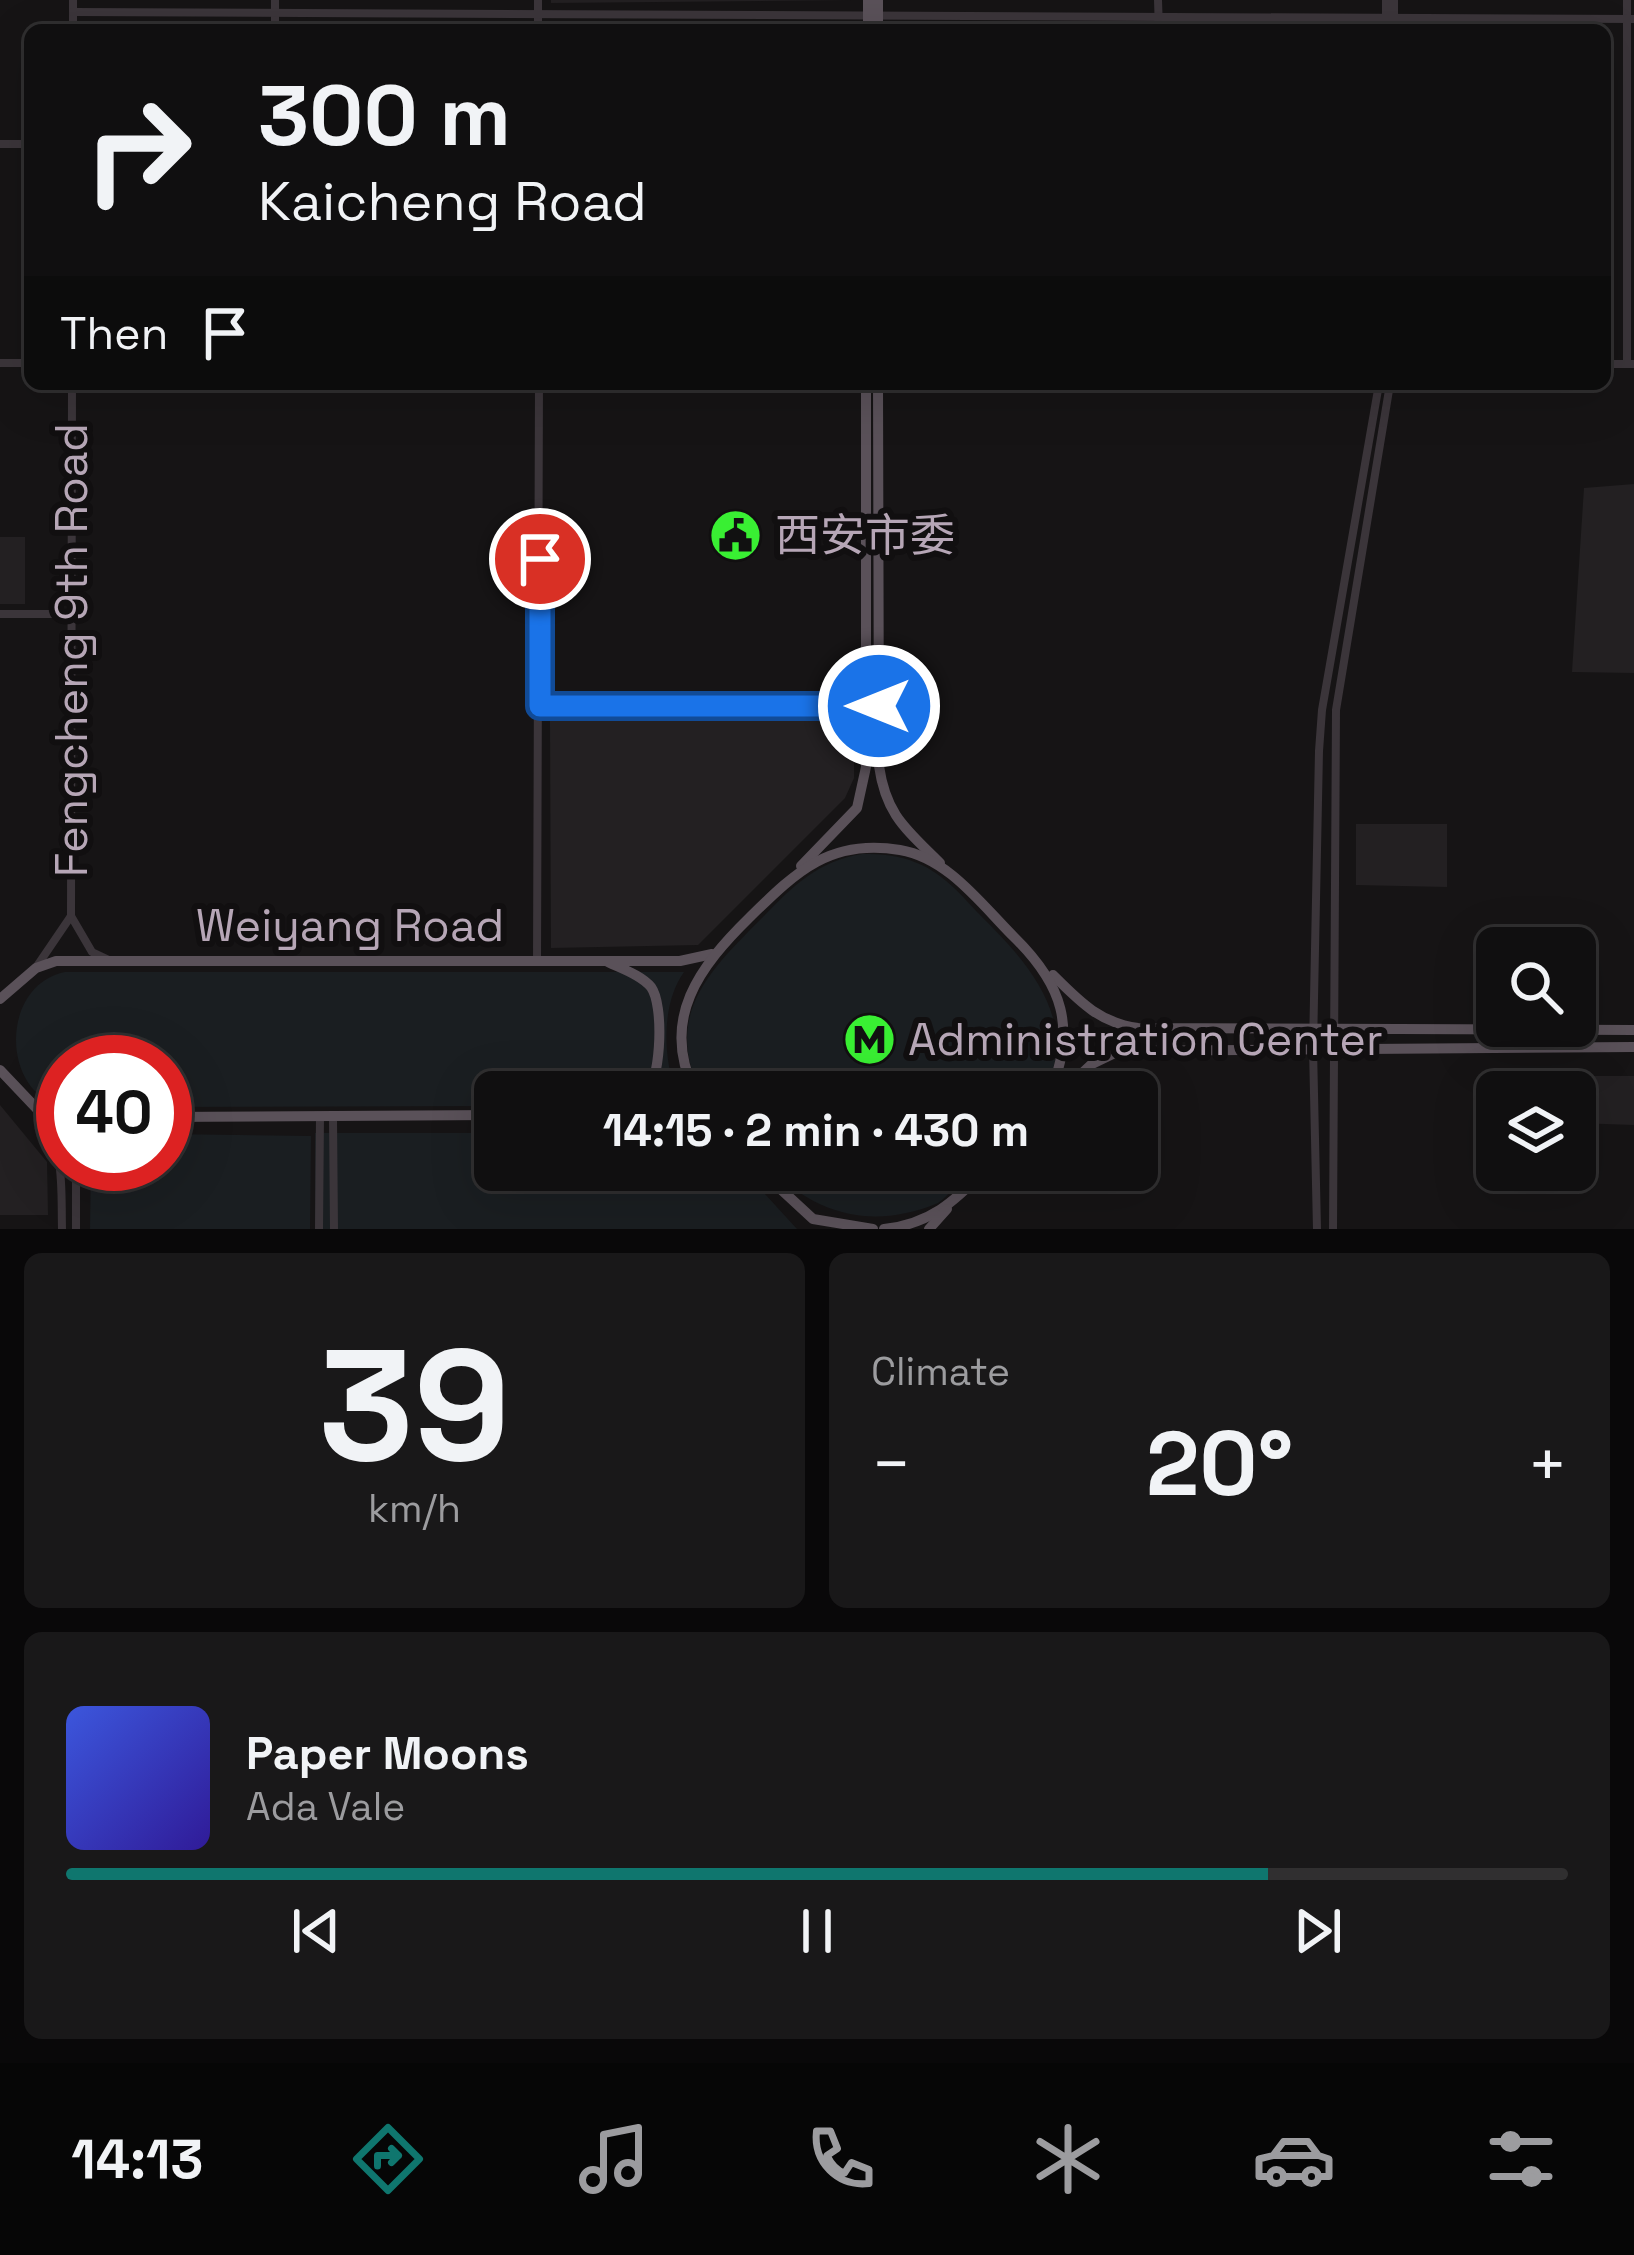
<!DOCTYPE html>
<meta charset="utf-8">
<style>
body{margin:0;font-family:"Space Grotesk","Noto Sans SC",sans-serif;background:#191819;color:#f1f3f6;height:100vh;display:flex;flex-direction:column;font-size:45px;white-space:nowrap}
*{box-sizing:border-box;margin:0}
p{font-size:39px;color:#9c9c9f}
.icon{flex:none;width:66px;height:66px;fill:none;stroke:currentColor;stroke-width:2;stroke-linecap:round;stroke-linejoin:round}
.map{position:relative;height:1229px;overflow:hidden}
.panel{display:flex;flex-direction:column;gap:24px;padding:24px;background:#090809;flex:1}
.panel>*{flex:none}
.banner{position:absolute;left:24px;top:24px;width:1587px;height:366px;border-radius:18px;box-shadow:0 12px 48px #0002,0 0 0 3px #302f30;background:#100f10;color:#f1f3f6;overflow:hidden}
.tools{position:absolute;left:1476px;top:927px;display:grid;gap:24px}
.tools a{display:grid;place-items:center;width:120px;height:120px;border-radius:18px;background:#100f10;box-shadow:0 12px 48px #0002,0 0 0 3px #302f30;font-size:60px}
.speed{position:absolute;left:36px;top:1035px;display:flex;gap:24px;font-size:60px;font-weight:700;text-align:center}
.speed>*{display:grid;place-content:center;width:156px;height:156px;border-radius:50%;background:#100f10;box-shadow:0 12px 48px #0002,0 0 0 3px #302f30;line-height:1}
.speed .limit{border:18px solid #d22;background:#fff;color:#111}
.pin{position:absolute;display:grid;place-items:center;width:102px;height:102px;color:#fff;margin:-51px;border:6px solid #fff;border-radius:50%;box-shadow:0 3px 12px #0007}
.me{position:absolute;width:132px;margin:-66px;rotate:270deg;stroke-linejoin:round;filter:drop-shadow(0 0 9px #0008)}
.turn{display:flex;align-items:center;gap:42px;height:252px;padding:0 36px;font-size:54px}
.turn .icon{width:156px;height:156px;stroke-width:2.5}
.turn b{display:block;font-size:84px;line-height:102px}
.then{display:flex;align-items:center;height:114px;padding:0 36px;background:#0003;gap:24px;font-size:45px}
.big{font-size:90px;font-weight:700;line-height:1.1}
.panel .widget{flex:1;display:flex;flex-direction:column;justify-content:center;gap:18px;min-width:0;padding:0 42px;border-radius:18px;background:#191819}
.panel .dial{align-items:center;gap:0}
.dial b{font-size:156px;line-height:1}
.song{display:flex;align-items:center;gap:36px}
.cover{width:144px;height:144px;border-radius:18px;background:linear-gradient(135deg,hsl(230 70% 55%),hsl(250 70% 35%))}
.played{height:12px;border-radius:6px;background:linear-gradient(90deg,#0f766e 80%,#302f30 80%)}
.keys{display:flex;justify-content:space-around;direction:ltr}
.heat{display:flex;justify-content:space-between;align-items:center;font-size:66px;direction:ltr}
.panel .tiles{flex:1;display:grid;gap:24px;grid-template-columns:1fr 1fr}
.widget:last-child{grid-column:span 2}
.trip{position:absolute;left:474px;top:1071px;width:684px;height:120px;border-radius:18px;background:#100f10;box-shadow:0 12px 48px #0002,0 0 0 3px #302f30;font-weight:700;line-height:120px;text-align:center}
.menu{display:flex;height:192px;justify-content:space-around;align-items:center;background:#060606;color:#9c9c9f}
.menu .icon{width:84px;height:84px}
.menu .selected{color:#0f766e}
.menu b{font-size:54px;color:#f1f3f6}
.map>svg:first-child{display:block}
.built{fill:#232022}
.green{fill:#1a1e21}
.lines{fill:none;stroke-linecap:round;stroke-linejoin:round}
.minor{stroke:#3b353a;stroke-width:8}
.major{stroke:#5a5159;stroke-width:10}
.route-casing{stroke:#114b97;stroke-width:30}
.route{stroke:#1a73e8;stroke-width:21}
.labels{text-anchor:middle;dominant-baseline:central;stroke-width:12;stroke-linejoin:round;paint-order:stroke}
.poi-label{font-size:45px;fill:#b6a6b6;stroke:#110f10;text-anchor:start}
.street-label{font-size:45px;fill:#b6a6b6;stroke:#110f10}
</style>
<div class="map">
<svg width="1634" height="1229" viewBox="0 0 1634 1229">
<rect width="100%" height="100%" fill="#161415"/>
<g class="built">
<path d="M551,0H852L551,3Z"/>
<path d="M664,22L851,24V30H664Z"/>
<path d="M1634,484V673L1572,672L1584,488Z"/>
<rect x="0" y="537" width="25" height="67"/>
<path d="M854,718V778L845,798L698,945L551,948L550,720Z"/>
<path d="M1356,824H1447V887L1356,885Z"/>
<path d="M1526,1076H1634V1125L1575,1123V1092H1526Z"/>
<path d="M0,1105L47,1162L48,1215H0Z"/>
</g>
<g class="green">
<path d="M862,854C881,854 899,855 917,863C943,873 962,896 981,916C1029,963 1081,1022 1044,1092H701C662,1014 712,968 763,917C793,886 818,861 862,854Z"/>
<path d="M65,972H684C661,1004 663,1057 676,1092H495V1106L165,1107V1062H63V1107C0,1093 0,985 65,972Z"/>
<path d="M315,1133H495V1170H743L797,1229H315Z"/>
<path d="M165,1134L311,1136L310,1229H90L91,1164H165Z"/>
<path d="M773,1170H971C961,1181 950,1194 938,1203C876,1229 819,1217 773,1170Z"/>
</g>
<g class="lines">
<g class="minor">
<path d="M73,0V30"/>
<path d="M275,0V30"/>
<path d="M538,0V30"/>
<path d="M1158,0L1159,30"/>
<path d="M1627,0V364"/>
<path d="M73,12L1634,19"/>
<path d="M1386,30V0"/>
<path d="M1394,30V0"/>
<path d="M0,144H30"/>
<path d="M0,363H30"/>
<path d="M1605,364H1634"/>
<path d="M0,614H70"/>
<path d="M540,707L879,706"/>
<path d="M71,916L92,952L109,960"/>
<path d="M537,961L539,384"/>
<path d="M37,966L71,916L72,384"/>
<path d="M39,1111C65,1148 61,1185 62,1229"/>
<path d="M333,1118L334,1229"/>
<path d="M76,1164V1229"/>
<path d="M319,1229L320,1116"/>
<path d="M1317,1229L1313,1048L1319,751L1322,710L1379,384"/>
<path d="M1333,1229L1336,710L1390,384"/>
</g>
<g class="major">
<path d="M878,0V30"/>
<path d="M868,30V0"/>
<path d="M878,384L879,766C886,815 906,829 940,863"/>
<path d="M801,866L857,808L866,767V384"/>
<path d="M608,962C622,969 641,975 651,987C664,1005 661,1074 648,1092"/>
<path d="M1053,975C1080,1002 1100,1023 1138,1028L1634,1030"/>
<path d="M0,999L36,968L56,961H680L712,954"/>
<path d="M0,1070L38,1110L63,1115"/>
<path d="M695,1092C659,1019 700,966 750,917C796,872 830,838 900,850C948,858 981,904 1014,937C1063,985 1076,1027 1051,1092"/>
<path d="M1062,1092L1092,1064L1119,1051L1634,1047"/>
<path d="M165,1117L495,1115"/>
<path d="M760,1170L813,1219L873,1229"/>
<path d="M884,1229C930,1224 954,1202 985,1170"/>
<path d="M929,1229L947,1209"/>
</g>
</g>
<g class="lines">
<defs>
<path id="route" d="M540,559V706H879"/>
</defs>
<use href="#route" class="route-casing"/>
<use href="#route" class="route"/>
</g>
<defs>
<symbol id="civic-disc" viewBox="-11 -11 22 22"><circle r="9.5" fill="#39ef33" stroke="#110f10"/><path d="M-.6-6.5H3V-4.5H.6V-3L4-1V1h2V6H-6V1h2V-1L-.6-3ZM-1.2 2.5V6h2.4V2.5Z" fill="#111"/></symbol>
<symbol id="metro-disc" viewBox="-11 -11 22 22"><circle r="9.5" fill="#39ef33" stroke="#110f10"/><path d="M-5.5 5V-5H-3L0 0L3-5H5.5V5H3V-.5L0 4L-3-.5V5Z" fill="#111"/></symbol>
</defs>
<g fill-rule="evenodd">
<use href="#civic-disc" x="706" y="506" width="59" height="59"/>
<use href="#metro-disc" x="840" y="1010" width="59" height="59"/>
</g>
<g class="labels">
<g class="poi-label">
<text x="775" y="535">西安市委</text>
<text x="908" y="1039">Administration Center</text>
</g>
<g class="street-label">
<text transform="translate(71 650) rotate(-90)">Fengcheng 9th Road</text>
<text x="350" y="925">Weiyang Road</text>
</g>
</g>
</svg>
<div class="tools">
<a><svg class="icon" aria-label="search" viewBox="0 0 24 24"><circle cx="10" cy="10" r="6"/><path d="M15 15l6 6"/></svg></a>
<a><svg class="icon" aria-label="layers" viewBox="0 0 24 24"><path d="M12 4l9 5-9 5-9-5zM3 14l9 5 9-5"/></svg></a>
</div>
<div class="speed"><div class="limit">40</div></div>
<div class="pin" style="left:540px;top:559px;background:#d93025"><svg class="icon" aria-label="arrive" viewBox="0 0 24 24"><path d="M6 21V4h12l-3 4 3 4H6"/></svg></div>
<svg class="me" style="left:879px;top:706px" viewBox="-20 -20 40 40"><circle r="17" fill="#1a73e8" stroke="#fff" stroke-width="3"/><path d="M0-11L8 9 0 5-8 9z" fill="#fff"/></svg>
<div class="trip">14:15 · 2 min · 430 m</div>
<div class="banner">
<div class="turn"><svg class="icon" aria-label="right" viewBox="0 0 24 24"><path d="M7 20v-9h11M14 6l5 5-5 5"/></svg><div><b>300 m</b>Kaicheng Road</div></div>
<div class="then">Then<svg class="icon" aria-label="arrive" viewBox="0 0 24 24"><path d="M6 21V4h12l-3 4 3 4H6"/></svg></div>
</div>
</div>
<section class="panel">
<div class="tiles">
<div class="widget dial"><b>39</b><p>km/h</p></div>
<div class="widget"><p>Climate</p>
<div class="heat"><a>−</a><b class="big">20°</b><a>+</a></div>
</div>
<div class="widget">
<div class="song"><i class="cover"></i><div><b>Paper Moons</b><p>Ada Vale</p></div></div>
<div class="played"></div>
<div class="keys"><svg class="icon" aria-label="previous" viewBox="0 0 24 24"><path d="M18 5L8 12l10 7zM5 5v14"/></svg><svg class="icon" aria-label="pause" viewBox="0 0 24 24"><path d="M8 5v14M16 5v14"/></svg><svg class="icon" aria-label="next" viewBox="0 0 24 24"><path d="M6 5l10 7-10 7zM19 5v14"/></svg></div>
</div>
</div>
</section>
<nav class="menu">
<b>14:13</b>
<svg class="icon selected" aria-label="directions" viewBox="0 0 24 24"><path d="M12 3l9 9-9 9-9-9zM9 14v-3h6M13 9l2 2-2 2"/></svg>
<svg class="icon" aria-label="music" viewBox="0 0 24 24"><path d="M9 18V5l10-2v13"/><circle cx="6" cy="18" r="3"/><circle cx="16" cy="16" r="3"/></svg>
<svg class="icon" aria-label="phone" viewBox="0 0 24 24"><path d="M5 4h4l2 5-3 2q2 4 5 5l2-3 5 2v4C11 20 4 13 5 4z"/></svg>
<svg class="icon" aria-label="climate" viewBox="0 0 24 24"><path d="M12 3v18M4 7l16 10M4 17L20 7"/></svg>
<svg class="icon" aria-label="car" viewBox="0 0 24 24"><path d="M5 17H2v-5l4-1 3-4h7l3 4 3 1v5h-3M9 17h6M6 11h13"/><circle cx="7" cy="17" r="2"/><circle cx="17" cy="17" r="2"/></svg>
<svg class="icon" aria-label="filters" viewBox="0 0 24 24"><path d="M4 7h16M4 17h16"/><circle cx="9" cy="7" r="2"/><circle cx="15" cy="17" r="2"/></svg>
</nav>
